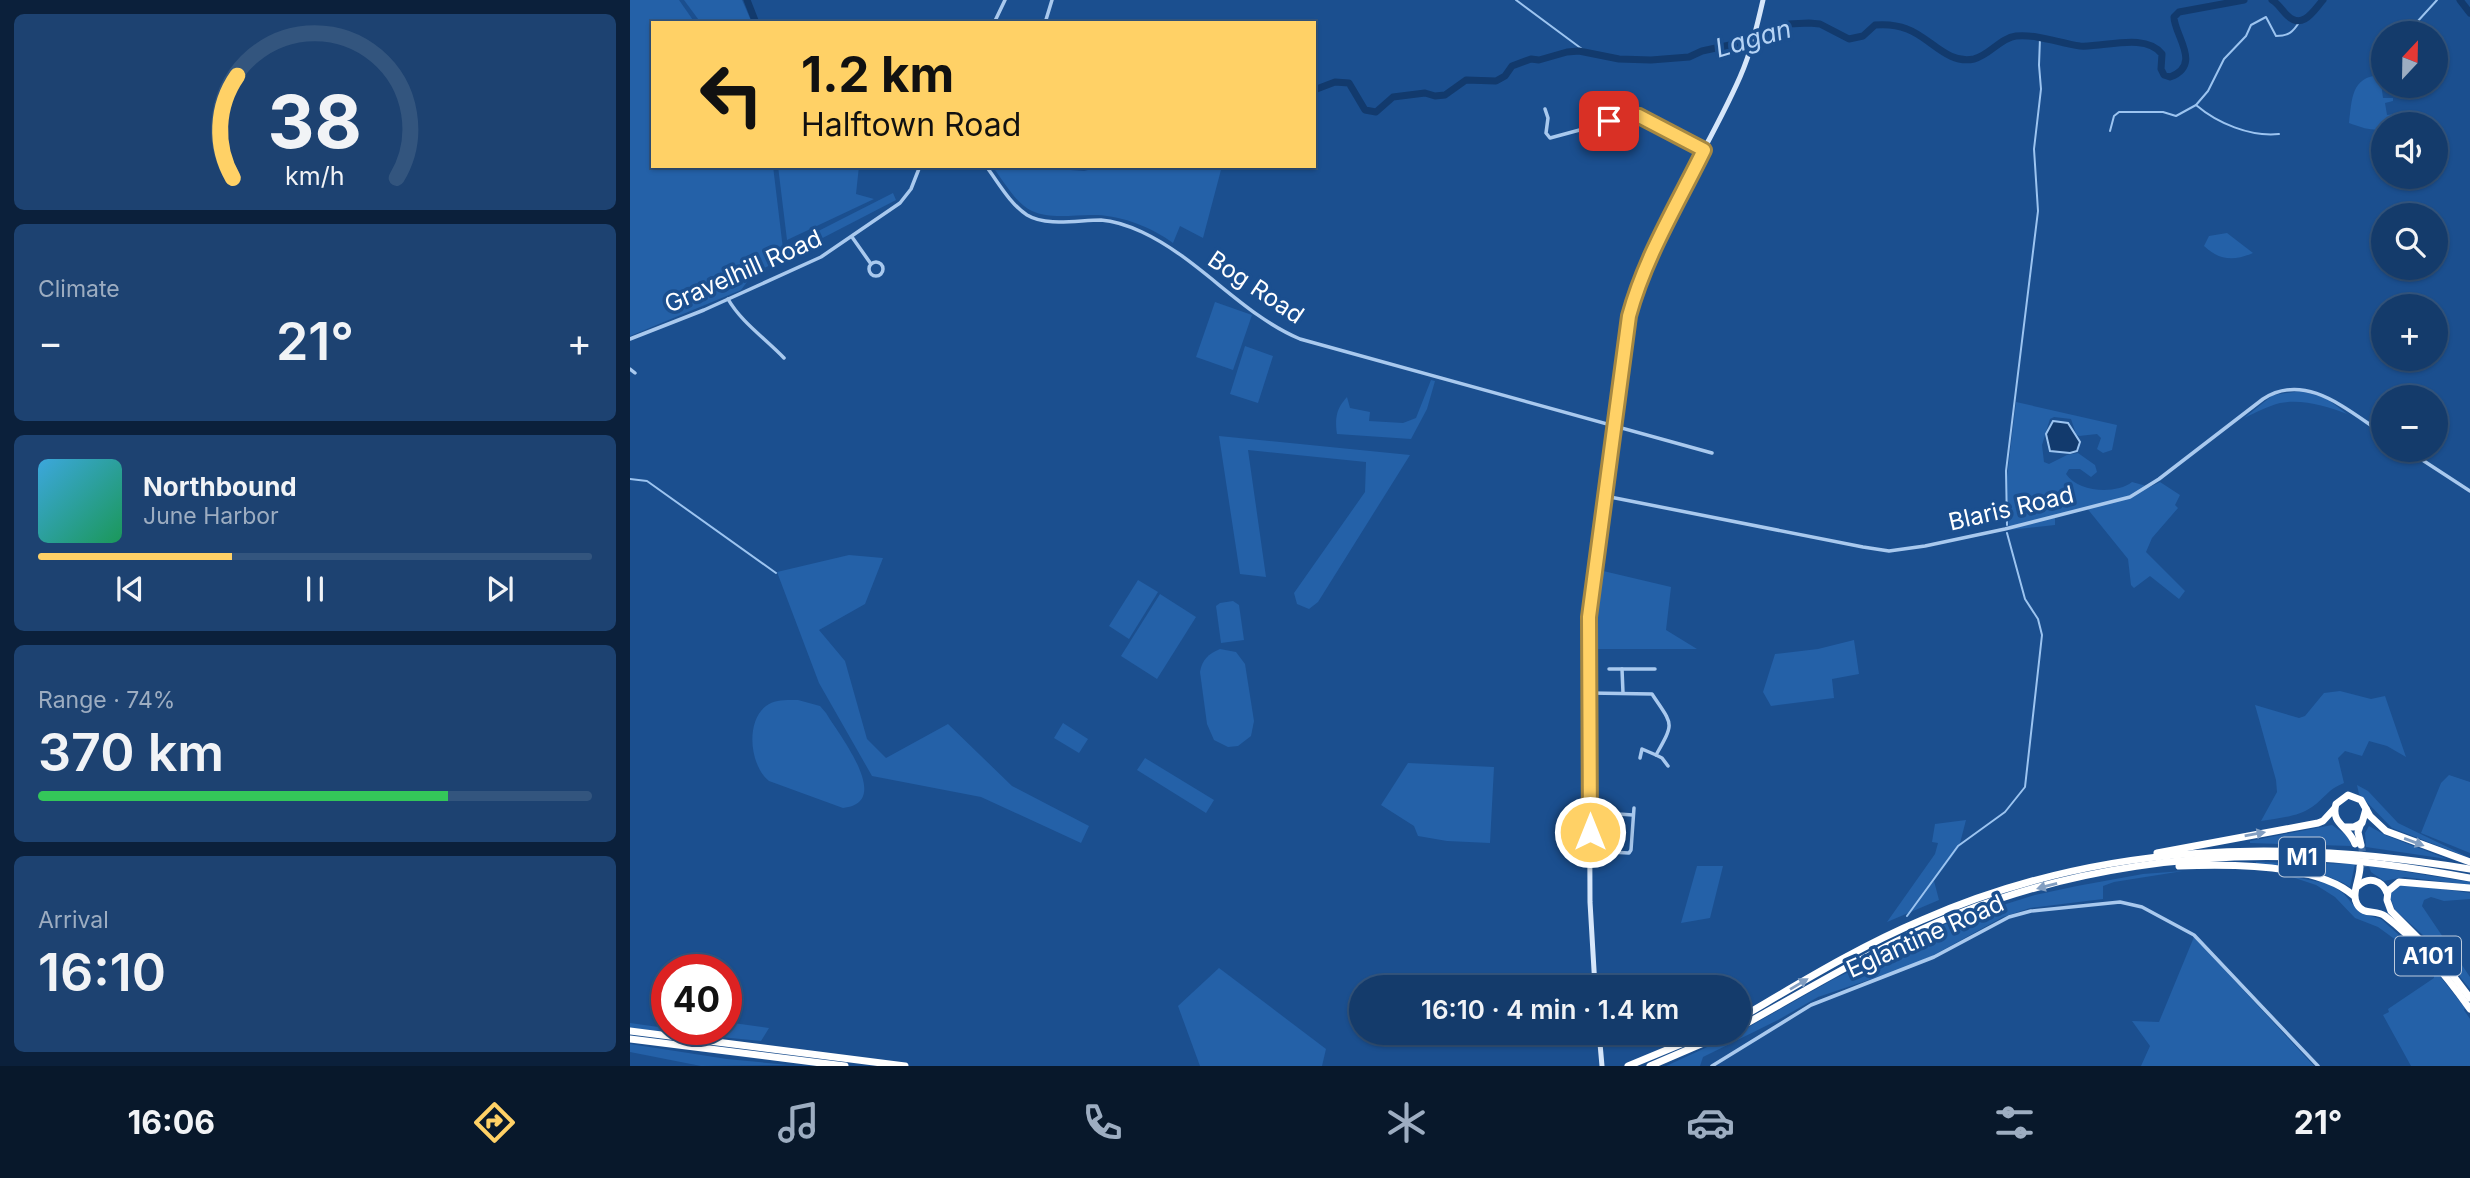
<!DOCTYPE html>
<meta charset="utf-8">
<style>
body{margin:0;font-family:Inter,sans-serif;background:#1d4271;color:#f1f3f6;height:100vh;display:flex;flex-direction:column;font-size:26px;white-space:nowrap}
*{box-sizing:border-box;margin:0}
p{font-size:23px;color:#9dadc1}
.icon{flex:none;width:38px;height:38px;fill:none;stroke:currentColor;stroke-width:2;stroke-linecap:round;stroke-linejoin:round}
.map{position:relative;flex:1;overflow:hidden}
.side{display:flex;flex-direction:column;gap:14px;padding:14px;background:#0b203b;width:630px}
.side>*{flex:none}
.guide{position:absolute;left:21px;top:21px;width:665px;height:147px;border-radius:0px;box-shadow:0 2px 5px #0004,0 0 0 2px #33557e;background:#ffd166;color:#111;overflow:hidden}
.needle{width:46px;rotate:22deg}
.fabs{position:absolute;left:1741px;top:21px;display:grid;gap:14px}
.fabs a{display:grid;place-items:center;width:77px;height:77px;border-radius:50%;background:#143b6b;box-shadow:0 2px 5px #0004,0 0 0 2px #33557e;font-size:35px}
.speed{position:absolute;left:21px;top:954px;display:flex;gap:14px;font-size:35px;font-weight:700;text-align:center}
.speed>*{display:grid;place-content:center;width:91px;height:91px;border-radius:50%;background:#143b6b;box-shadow:0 2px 5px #0004,0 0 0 2px #33557e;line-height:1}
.speed .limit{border:10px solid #d22;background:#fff;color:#111}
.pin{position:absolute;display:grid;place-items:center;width:60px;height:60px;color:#fff;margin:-30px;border-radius:14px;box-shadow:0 4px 10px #0006}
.me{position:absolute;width:77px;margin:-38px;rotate:0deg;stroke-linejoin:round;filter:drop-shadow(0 0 5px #0008)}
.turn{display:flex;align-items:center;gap:24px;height:147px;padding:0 35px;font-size:32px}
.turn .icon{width:91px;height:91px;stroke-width:2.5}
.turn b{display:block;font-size:49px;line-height:60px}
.big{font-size:52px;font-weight:600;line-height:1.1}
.side .tile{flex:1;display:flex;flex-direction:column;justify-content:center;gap:10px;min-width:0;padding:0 24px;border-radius:10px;background:#1d4271}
.side .dial{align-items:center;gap:0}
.dial svg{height:182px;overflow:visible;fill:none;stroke:#33557e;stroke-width:7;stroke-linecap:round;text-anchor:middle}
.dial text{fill:#f1f3f6;stroke:none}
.song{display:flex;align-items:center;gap:21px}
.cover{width:84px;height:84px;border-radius:10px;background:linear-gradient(135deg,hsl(200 70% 55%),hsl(150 70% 35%))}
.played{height:7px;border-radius:4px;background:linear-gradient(90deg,#ffd166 35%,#33557e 35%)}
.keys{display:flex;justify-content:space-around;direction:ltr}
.heat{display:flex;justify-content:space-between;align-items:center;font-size:38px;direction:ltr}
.charge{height:10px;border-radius:5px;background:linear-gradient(90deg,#34c759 74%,#33557e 0)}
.trip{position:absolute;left:719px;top:975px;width:402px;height:70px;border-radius:35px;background:#143b6b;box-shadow:0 2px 5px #0004,0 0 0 2px #33557e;font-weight:600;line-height:70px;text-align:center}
.menu{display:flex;height:112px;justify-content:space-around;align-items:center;background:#08182b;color:#9dadc1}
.menu .icon{width:49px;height:49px}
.menu .active{color:#ffd166}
.menu b{font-size:32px;color:#f1f3f6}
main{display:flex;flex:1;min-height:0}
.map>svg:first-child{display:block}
.green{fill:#2461a8}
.water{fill:#123a6d;stroke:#9cc4f0;stroke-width:2}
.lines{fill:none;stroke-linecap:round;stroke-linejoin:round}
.stream{stroke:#9cc4f0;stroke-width:2}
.river{stroke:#123a6d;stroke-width:7}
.highway-tunnel{stroke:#3d69a0;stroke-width:7;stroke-dasharray:7 3.5;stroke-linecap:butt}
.street{stroke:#a9c9ee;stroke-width:3.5}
.secondary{stroke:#d6e6fa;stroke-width:5}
.highway{stroke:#fff;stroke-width:7}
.oneway{fill:#829ec1}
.route-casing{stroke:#a68842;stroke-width:18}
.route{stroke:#ffd166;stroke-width:12}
.labels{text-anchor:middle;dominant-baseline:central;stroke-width:7;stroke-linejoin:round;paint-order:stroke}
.shield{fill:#1b4f8f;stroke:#bbcadd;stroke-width:2}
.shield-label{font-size:23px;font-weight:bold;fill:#fff}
.street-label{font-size:24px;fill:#fff;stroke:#1b4f8f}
.water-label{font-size:26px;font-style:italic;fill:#b5d3f5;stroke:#1b4f8f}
</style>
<main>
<section class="side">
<div class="tile dial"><svg viewBox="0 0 100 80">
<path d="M14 69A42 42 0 1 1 86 69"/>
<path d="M14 69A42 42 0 0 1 16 24" stroke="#ffd166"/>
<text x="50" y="56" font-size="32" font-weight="700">38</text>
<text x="50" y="72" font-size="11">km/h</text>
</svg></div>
<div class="tile"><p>Climate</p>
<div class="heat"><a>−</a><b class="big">21°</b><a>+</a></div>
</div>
<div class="tile">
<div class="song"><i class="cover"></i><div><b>Northbound</b><p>June Harbor</p></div></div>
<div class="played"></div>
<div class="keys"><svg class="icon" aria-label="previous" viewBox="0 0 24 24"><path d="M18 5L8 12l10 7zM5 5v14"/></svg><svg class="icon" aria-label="pause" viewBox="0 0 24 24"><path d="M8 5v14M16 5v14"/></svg><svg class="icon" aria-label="next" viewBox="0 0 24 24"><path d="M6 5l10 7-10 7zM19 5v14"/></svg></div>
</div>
<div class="tile"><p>Range · 74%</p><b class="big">370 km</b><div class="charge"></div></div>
<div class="tile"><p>Arrival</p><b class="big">16:10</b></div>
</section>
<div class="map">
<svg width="1840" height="1066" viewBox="0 0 1840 1066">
<rect width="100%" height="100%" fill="#1b4f8f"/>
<g class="green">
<path d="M0,0H49L65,23H23V166H143L153,249L263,193L266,200L123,274L111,290L0,336Z"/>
<path d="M54,0H112L122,23H71Z"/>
<path d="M1750,75L1753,98H1763V101L1755,103L1757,115L1765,114L1761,124H1754L1753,128C1741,132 1731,127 1719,123C1722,99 1721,77 1750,75Z"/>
<path d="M148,166H229L226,194L244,199L157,240Z"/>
<path d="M362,166H424L427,169L454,171L475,166H592L573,238L550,226L543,243C523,228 493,216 467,215C447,214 421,220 402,211C386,204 373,180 362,166Z"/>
<path d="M1597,233L1623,253C1604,261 1590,261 1574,246L1579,236Z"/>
<path d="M585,302L622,315L603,370L566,357Z"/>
<path d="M615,346L643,356L628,403L600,394Z"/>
<path d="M801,380L805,381L797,409L781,439L707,434C705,418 706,409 717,397L720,408L740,412L739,421L773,423L786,418Z"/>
<path d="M1671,391L1696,398L1717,414C1696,406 1673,399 1650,403C1638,406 1625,413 1614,418L1643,395Z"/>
<path d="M1386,402L1487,425L1482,450L1473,453L1467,449L1471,438L1467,434L1449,436L1446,434L1441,419L1424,417L1420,419L1412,445L1414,462L1419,464L1437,455L1448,453L1465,465L1467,472L1461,477L1450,469H1439L1436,474C1448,492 1485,495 1502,482L1520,487L1530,482L1550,495L1545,505L1548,508L1522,538L1516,552L1555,591L1549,599L1520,576L1504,588L1501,585L1498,559L1456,507L1425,518V525L1379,530L1376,485Z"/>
<path d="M589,436L780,455L688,602L679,609L667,604L664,593L735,492L736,462L618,450L636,577L610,574Z"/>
<path d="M219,555L253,558L235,604L189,630L215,661L237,739L256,758L318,724L382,786L459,826L451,843L351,797L242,776L189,683L147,572Z"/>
<path d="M969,570L1041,587L1036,630L1067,649H963L962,627Z"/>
<path d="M508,580L528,592L499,639L479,626Z"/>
<path d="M530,594L566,617L527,679L491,656Z"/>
<path d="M603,601L609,605L614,640L591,643L586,606L590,603Z"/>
<path d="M1224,640L1229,674L1202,679L1204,698L1141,706L1133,692L1145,654L1188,649Z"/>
<path d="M590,649L606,652L615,664L624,721L621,736L608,746L598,747L584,740L577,724L570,672C572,660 578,654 590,649Z"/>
<path d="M1710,691L1741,699L1755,696L1776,757L1757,746L1739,741L1732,756L1715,751L1708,758L1714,783C1698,789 1695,798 1682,807C1668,817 1648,818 1631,821L1647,792L1646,780L1625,705L1669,718L1675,716L1694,693Z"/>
<path d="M168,700L190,706L196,713C209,735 264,803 213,808L139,781C120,766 115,722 136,706C145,699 157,700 168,700Z"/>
<path d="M433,723L458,739L449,753L424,738Z"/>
<path d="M515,758L584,800L576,813L507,770Z"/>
<path d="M778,763L864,767L860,843L817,841L788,836L784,826L751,805Z"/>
<path d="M1819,775L1840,782V853L1791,833L1811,783Z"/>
<path d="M1727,785L1738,791L1768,823L1840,858L1762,828L1729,794Z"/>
<path d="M1336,820L1329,847L1304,881L1309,900L1257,922L1305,854L1308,843L1302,842L1305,824Z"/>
<path d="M1702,825L1719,837L1721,846L1620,843V841Z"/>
<path d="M1739,826L1755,835L1817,859L1736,847L1735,833Z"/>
<path d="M1626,862L1725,864L1720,887C1694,870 1657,869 1626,864Z"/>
<path d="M1067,866H1093L1080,918L1051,923Z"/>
<path d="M1739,866L1840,882V885L1774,877L1754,881L1741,872Z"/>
<path d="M1553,871L1484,882L1473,886V899L1400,908L1373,917L1302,956L1274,968L1188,997L1148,1020L1073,1057L1070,1066H1036L1110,1032L1204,979L1234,965L1246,963L1272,943L1325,920L1405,895L1447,886L1513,874Z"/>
<path d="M1659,876L1700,884L1714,894L1730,913L1751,919L1798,961L1835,1008L1834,1010L1840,1019V1066H1781L1753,1015L1759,1012L1758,1009L1804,978V976L1770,943L1748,927L1725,918L1705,897L1686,885Z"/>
<path d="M1776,884L1840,893V899L1814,901L1801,897L1794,900L1792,906L1840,977V989L1804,945L1765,910L1759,894L1767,886Z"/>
<path d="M1564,937L1669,1050L1684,1066H1511L1520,1046L1502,1021L1529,1022Z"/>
<path d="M589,968L696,1049L692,1066H570L548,1006Z"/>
<path d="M96,1022L139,1028L131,1041L0,1028V1023L71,1033L74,1029H96Z"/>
<path d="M0,1044L97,1059L159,1065L71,1066L0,1052Z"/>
</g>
<path class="water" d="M1423,421L1438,423L1450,442L1447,451L1440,453L1420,451L1416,434Z"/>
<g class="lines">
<g class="stream">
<path d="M886,0L956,52"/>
<path d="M1603,2L1604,0"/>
<path d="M1777,33L1807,0"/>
<path d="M1566,105C1587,123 1620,137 1649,134"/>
<path d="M1480,131L1484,116L1489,112H1533L1546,116L1566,105L1578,91L1594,59L1616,36L1621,25L1636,17L1646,36C1659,36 1663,32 1670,21"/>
<path d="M0,479L17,481L146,573"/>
<path d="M1377,525L1376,471L1408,211L1404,149L1411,89L1409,65L1410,38"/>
<path d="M1277,916L1328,846L1375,812L1395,787L1412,635L1408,619L1395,599L1377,533"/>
</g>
<g class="river">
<path d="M117,0L126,23"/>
<path d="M1642,0C1649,4 1652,11 1658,16C1673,30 1684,10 1693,0"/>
<path d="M1830,0L1840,13"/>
<path d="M684,90L705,82L719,83L735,110L746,112L763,97L795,93L805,96L815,95L836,80L866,81L875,76L882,66L901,59L909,60L937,52L949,51L989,59L1021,60L1059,57L1072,51L1109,43L1159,24L1179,23L1190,24L1219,39L1233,36L1245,25C1256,24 1267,25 1277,29C1300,37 1317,65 1344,59C1360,55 1370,38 1386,36C1407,34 1429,43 1450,46C1473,48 1515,32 1532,54L1531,69L1534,75L1540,77C1573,65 1544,35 1544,17L1549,12L1614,0"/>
</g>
<path class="highway-tunnel" d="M1731,845L1736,867"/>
<g class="street">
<path d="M364,23L375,0"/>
<path d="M415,23L422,0"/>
<path d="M915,109L918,118L916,133L920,138L1005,115L1074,150"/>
<path d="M356,166C368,182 380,204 397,215C417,227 448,220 471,220C485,221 499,226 512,232C570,259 611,314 670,339L1082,453"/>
<path d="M222,237L241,264"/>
<circle cx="246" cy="269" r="7"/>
<path d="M98,299C111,322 136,339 154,358"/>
<path d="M0,339L74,310L191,257L270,203L281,189L290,166"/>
<path d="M0,369L5,373"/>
<path d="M1777,450L1840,491"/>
<path d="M975,496L1233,547L1259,551L1295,546L1375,529L1500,497L1529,479L1633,399C1676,371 1718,411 1754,434"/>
<path d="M979,669H1025"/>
<path d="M992,669L993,693"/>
<path d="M959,693L1022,694C1043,726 1045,721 1026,755L1032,758L1038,766"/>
<path d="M1010,758L1012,749L1026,755"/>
<path d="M988,814L1003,815"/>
<path d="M960,851L999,853L1001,850L1004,808"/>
<path d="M955,987L965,984"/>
<path d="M961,1045V1032"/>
<path d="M1082,1066L1181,1005L1304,957L1379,917L1401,911L1490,902L1512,907L1564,935L1688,1066"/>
</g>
<g class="secondary">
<path d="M965,987L960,902L959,617L999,316C1021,231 1075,157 1110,77C1121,52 1127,26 1133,0"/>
<path d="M969,1032L972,1066"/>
</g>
<g class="highway">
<path d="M1715,827H1724L1732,823L1736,809"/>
<path d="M1725,844C1719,826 1700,824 1706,804L1718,795L1731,800L1740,816L1756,831L1840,862"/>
<path d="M1731,845L1728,832L1731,823"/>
<path d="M1527,853L1688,823L1693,821L1704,809"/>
<path d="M1549,866C1597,864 1688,863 1724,896"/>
<path d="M1730,867C1730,879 1721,894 1727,904C1733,916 1746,909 1755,916C1789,942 1816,975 1840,1009"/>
<path d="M1728,886C1739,876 1752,880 1757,893"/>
<path d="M1840,888L1769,882L1758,891L1757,900L1761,911L1815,965L1840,998"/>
<path d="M1110,1018C1170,983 1228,947 1292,920C1470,842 1651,838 1840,869"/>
<path d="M1110,1027C1182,987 1252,944 1330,913C1442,869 1568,851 1688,858C1739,861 1790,869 1840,878"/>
<path d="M0,1031L275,1066"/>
<path d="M0,1039L215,1066"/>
<path d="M998,1066L1080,1032"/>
<path d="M1020,1066L1099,1032"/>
</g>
</g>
<defs><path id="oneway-solid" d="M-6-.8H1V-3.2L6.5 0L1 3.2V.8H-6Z" transform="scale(1.75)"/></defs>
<g class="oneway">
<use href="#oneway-solid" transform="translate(1625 834) rotate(-10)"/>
<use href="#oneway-solid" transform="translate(1784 842) rotate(20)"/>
<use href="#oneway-solid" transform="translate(1417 886) rotate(165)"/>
<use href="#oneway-solid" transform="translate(1169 984) rotate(-31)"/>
</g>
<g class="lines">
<defs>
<path id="route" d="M960,832L959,617L999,316C1015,257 1047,205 1074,150L1009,116L1002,115L979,121"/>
</defs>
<use href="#route" class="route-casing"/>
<use href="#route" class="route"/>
</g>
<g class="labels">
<g class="shield">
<rect x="1649" y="837.5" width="46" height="39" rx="5"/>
<rect x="1765" y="936.5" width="66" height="39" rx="5"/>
</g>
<g class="shield-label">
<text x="1672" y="857">M1</text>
<text x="1798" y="956">A101</text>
</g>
<g class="street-label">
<text transform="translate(113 271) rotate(-24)">Gravelhill Road</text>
<text transform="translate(626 287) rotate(34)">Bog Road</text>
<text transform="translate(1381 508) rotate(-13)">Blaris Road</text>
<text transform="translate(1295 936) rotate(-24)">Eglantine Road</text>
</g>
<g class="water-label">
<text transform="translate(1123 38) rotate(-16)">Lagan</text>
</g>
</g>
</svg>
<div class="fabs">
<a><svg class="needle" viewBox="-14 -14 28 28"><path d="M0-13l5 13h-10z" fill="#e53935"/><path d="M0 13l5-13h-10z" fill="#9dadc1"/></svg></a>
<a><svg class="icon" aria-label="sound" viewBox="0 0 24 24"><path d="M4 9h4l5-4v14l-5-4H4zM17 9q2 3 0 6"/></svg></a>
<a><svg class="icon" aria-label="search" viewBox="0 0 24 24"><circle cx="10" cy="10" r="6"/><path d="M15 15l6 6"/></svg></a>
<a>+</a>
<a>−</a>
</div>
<div class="speed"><div class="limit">40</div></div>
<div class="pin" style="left:979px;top:121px;background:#d93025"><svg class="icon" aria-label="arrive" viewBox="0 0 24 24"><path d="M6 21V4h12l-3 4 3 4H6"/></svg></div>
<svg class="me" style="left:960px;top:832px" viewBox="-20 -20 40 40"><circle r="17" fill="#ffd166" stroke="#fff" stroke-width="3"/><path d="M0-11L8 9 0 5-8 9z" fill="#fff"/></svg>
<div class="trip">16:10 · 4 min · 1.4 km</div>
<div class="guide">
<div class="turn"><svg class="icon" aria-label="left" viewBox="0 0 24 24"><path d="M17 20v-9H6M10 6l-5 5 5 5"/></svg><div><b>1.2 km</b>Halftown Road</div></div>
</div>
</div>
</main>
<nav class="menu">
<b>16:06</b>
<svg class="icon active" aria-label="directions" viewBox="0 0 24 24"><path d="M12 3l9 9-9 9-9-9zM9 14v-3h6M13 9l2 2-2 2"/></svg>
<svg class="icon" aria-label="music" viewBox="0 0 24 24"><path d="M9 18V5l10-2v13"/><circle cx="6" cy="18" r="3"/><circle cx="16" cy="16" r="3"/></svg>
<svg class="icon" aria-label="phone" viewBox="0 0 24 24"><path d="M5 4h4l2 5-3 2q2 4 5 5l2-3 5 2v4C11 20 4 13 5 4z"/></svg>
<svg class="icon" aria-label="climate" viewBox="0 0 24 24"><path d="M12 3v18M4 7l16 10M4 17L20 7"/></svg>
<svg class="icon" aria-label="car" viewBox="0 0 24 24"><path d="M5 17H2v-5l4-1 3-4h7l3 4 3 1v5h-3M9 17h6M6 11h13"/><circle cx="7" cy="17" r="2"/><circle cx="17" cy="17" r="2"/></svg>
<svg class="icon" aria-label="filters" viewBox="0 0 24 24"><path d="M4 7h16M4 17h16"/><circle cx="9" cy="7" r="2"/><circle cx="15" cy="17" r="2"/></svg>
<b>21°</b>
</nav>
